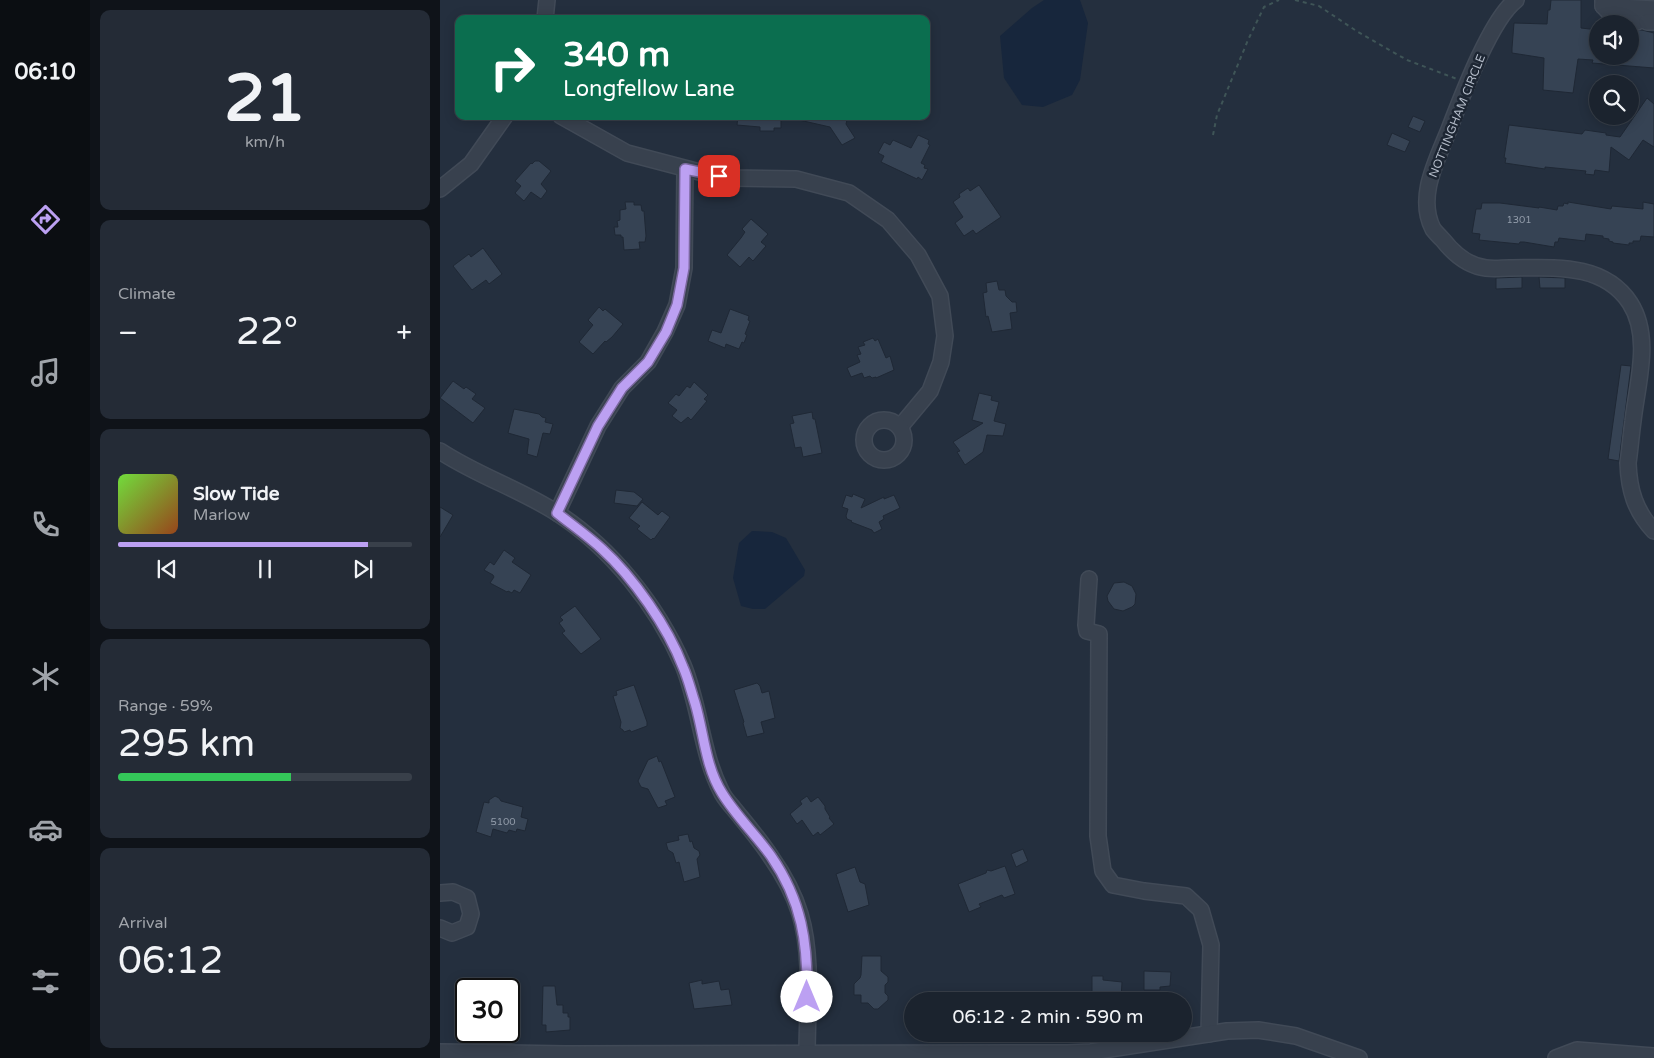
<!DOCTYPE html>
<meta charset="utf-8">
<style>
body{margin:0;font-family:"Varela Round",sans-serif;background:#242b36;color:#f1f3f6;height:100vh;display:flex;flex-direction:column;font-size:19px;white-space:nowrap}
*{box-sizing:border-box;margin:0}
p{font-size:16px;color:#a0a4aa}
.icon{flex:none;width:28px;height:28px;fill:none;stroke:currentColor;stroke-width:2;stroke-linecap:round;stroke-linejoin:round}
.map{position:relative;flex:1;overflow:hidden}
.panel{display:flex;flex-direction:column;gap:10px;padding:10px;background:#0f1319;width:350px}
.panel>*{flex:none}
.banner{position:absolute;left:15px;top:15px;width:475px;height:105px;border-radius:10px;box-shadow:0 2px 12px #0003,0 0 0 1px #39404a;background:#0b6e4f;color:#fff;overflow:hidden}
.controls{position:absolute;left:1149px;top:15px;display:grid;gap:10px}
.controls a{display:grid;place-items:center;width:50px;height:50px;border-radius:50%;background:#1b232e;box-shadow:0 2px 12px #0003,0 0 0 1px #39404a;font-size:25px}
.speed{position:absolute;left:15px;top:978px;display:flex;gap:10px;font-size:25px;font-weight:700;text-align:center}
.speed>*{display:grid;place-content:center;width:65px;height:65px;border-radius:50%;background:#1b232e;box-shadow:0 2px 12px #0003,0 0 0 1px #39404a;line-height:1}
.speed .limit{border:2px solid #111;border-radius:8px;background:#fff;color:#111}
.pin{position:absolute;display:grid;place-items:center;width:42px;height:42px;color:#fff;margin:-21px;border-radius:10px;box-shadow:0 2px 8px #0006}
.me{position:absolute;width:55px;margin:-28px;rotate:0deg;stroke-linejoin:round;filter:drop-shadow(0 0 4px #0008)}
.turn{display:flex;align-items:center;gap:18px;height:105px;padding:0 25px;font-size:22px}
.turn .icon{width:65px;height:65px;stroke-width:2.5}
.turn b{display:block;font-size:35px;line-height:42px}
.big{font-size:38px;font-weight:600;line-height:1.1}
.panel .tile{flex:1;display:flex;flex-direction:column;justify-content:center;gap:8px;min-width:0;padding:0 18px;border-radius:10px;background:#242b36}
.panel .dial{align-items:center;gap:0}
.dial b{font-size:65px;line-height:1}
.song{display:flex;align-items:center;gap:15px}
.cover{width:60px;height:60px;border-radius:8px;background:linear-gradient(135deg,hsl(100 70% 55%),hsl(20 70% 35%))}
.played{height:5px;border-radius:2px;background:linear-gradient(90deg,#bca0f2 85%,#39404a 85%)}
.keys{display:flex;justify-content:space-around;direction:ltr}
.heat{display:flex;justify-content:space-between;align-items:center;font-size:28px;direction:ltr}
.charge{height:8px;border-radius:4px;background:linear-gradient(90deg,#34c759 59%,#39404a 0)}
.trip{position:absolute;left:464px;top:992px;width:288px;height:50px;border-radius:25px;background:#1b232e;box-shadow:0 2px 12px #0003,0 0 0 1px #39404a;font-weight:600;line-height:50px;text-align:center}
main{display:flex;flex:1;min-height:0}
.dock{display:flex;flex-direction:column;width:90px;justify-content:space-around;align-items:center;background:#0b0e12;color:#a0a4aa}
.dock .icon{width:35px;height:35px}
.dock .selected{color:#bca0f2}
.dock b{font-size:22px;color:#f1f3f6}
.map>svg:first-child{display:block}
.water{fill:#17263c}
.building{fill:#364354;stroke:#1f2835}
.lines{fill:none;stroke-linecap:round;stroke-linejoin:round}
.minor-casing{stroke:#414a57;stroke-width:18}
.path{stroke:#3f5557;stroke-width:2;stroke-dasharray:4 4;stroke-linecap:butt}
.minor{stroke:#38414e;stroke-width:15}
.route-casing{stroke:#7a689d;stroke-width:12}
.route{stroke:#bca0f2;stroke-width:9}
.labels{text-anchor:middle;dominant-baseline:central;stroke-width:5;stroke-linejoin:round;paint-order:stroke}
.number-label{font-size:10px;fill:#929caa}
.street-label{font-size:12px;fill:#b4bcc9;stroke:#1d2633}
</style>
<main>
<nav class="dock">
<b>06:10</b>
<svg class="icon selected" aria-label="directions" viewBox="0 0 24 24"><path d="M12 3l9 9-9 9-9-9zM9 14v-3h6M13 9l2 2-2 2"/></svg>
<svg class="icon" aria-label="music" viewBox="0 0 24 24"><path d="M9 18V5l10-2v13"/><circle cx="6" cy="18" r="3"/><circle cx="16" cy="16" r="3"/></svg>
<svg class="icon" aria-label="phone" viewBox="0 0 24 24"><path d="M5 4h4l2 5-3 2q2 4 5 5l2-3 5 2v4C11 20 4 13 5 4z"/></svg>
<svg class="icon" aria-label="climate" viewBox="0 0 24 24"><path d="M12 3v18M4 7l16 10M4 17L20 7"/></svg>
<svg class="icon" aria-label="car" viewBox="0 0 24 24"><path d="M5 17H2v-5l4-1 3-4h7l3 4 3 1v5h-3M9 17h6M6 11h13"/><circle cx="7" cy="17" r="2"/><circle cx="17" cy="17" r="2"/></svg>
<svg class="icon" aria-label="filters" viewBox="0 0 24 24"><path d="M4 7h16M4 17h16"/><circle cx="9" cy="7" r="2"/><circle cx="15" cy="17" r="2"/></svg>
</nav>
<section class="panel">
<div class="tile dial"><b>21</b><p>km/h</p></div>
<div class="tile"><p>Climate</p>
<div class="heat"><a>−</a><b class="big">22°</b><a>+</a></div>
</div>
<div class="tile">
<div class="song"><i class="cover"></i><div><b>Slow Tide</b><p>Marlow</p></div></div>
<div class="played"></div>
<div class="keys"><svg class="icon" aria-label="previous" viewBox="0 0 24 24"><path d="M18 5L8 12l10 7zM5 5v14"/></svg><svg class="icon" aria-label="pause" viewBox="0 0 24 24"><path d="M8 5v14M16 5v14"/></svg><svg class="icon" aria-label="next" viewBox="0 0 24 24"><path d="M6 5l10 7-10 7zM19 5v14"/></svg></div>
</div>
<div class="tile"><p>Range · 59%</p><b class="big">295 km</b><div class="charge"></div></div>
<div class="tile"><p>Arrival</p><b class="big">06:12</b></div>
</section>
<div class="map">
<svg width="1214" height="1058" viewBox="0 0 1214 1058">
<rect width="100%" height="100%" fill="#242f3e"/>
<g class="water">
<path d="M604,0H640L648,23L640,80L632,95L603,107L582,105L564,78L560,36L592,8Z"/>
<path d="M312,531L332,532L346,538L365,570L364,576L325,609H313L301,606L293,578L299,543Z"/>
</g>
<g class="building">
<path d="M1111,0H1141V28L1158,30V56H1190V31L1202,30L1214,33V68L1152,63L1153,60L1138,59L1133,93L1103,90L1104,58L1072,53V48L1074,23L1107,24L1108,10H1110Z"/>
<path d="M1207,98L1214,104V147L1203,140L1189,160L1171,147L1169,172L1155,170L1154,175L1145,174L1146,171L1105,167V169L1065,163L1066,158H1064L1069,125L1142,134L1145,130L1166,133V135L1180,137Z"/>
<path d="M298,116H341V128H334V131H320V127L297,125Z"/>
<path d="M360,116H408L406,124L415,138L402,145L390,127L359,120Z"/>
<path d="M973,116L985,121L980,132L968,127Z"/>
<path d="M952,133L970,141L965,152L947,145Z"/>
<path d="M478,135L489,140L488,144L490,145L481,163L485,165L484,168L488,169L482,180L478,177L477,179L441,162L444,156L438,153L444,142L450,145L453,140L471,148Z"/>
<path d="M95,161H99L111,171L101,184L107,191L101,199L91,192L84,201L75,193L81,186L75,181L91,163L92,164Z"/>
<path d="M539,185L561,217L536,234L533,230L524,236L515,223L523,217L513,202L520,197L519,194L528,188L530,191Z"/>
<path d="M185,202H194V205H201L202,211H204L206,236L205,242H199L200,249L184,250L183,237H181V235H175L174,227H178L177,221L180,220V210L186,209Z"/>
<path d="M1128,202L1171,209L1172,206L1203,209V202L1214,204V237L1201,236L1200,241H1193V243H1189V245L1173,243V242L1169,241V239L1163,238V236L1146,234L1145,241L1119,238L1118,242H1115L1114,247L1084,242H1080L1079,244L1039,240L1040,234L1032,233L1036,209H1041L1042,203H1060L1099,208V207L1117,210L1118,206H1123L1124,203L1128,204Z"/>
<path d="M311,219L328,234L321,242L326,246L313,261L309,257L300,267L287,255L301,238L305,232L302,229Z"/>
<path d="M43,248L62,274L49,284L46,280L32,290L13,266L29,254L31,257Z"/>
<path d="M1082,277V288L1056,289V278Z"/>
<path d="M1099,277L1125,278V288H1100Z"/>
<path d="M557,281L559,290H565L566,296L572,302H576L577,312L570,313L572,329L552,332L548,316L546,317L543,293L547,292L546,283Z"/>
<path d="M159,307L163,311L165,309L183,324L172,337L166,342L165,341L153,354L139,342L153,325L148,320Z"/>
<path d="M290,309L309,316L308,320L310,321L305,334L307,335L304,343L302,342L299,349L286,344L285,348L268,341L272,330L281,333Z"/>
<path d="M433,338L435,341L438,339L446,358L450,356L454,370L436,378V377L432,378L430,376L424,378L422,373L411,377L407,368L420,362L417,355L421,354L418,347L425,345L423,342Z"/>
<path d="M1181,365L1191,366L1179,461L1168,459Z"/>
<path d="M13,381L24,389L26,387L36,394L32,399L45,408L33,423L0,398Z"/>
<path d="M254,382L268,395L264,399L267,401L251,420L248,417L241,423L232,416L237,410L228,403L236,394L239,396L247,386L250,388Z"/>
<path d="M539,393L552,396L551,400L559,402L554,421L566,424L563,436L547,435L543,452L525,465L517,452L520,451L513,442L543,423L532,420Z"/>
<path d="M74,409L99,414L102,417L106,418L105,422L113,424L110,434L103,433L97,457L87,454L89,439L68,433Z"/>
<path d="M372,412L373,419H375L382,453L363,457L361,447L355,448L350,424L354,423L352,416Z"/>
<path d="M176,490L194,492L203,499L197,506L174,503Z"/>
<path d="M413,494L425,499L421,508L444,497V499L454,495L460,508L443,516L444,519L439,522L442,529L434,533L432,530L411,522L412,521L407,519L406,516L408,509L402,507L406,495L412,497Z"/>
<path d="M202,502L218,515L222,511L230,517L214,539L213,538L211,540L197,529L200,526L189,518Z"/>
<path d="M0,507L13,515L0,537Z"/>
<path d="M64,550L75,558L72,562L91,575L80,593L74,590L72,593L68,591L67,592L50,583L54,577L53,575L44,570L50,562L54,565Z"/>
<path d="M684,582L692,586L696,594L695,604L692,607L683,611L674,609L668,601L667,596L674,583Z"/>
<path d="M135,606L161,639L141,654L122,633L125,631L119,623L123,620L120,617Z"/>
<path d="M317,683L320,686L322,693L329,691L335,718L321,722L324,733L307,737L303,723L304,722L294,690Z"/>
<path d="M194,685L207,722V726L191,732L190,730L184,732L183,730L180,728L181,722L173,696L177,695L176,691Z"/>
<path d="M217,756L219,762L221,761L235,797L225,801L227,805L218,808L208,789L201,787L198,781L208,760Z"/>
<path d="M55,796L59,798L61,801L83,807L81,817L88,819L85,831L77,829L76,832L69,830L67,833L53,829L51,837L36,832L44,802L49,803V800Z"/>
<path d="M367,796L371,802L378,797L385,806V809L390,817L389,818L394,824L380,835L378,832L373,836L362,820L357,824L350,814L362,804L360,801Z"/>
<path d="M248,834L250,842L252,841L254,848L259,851L260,855L257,859L260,877L244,882L239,862L236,863L233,853L228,850L226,843L239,840L238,836Z"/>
<path d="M583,849L588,861L576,867L571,854Z"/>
<path d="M565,866L575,894L564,898L562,895L539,904L541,907L529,912L518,884L546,873L547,870L551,871Z"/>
<path d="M415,867L420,882L425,884L429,905L408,912L396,874Z"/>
<path d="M422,956H441V971L448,977V982L445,985V993L448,996V1000L438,1009H434L428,1003H421V995H414V984L420,978L421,975Z"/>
<path d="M704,971L731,972L730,986L720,987V990H704Z"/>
<path d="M652,976H663V980L682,982L681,999L652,1001Z"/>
<path d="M262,980V984L279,981L281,990L289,989L292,1005L254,1009L249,983Z"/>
<path d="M103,986H115L117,1005H123V1013H128V1017H130V1030L106,1032V1025H102Z"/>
</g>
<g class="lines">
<defs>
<g id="minor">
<path d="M1076,0C1051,19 1022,96 1010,127C998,158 976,196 993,229C996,233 1000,237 1003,240C1014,254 1029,266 1046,268C1054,269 1062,268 1069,268C1112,268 1163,262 1190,303C1212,337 1197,384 1193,421C1191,435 1190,449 1188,463C1189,490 1195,511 1214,531"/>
<path d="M1163,1V6L1176,20L1197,22"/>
<path d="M1163,6L1214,9"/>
<path d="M105,19L107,0"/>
<path d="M1207,22H1214"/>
<path d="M121,116L187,153L267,174L292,178L356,179L409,193L448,220L478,255L500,296L505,336L501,362L490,391L460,427"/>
<path d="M0,189L31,164L65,116"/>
<circle cx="444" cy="440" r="20"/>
<path d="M0,451C38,476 80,489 117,513C171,548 217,605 243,665C260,706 261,752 281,791C284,798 290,804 294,809C307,825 320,840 331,857C343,874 354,894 360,914C373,957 367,1010 367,1054"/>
<path d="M117,513L158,426L182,388L208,362L225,332L237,305L244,268L245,169"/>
<path d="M649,579L646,625L647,631L659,634L658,836L663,871L673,885L704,891L746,896L761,910L771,945L769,1034"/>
<path d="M0,893L13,892L27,898L31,914L27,927L12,933L0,928"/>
<path d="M0,1052L126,1054L627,1053L651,1052L787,1031L818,1030L856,1036L919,1058"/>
<path d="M1116,1058L1137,1050L1214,1056"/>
</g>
</defs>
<use href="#minor" class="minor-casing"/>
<g class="path">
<path d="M855,0L879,6L918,32L967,60L1017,79"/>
<path d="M773,135L777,115L808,40L824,7L839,0"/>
</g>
<use href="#minor" class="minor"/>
</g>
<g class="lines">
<defs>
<path id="route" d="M279,176L245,169L244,268L237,305L226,332L208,362L182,388L158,426L117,513C132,525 148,536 162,549C193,577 228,627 243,667C248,678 251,691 255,703C264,733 265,766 282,793C296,816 316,835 331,856C362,901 368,943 367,997"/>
</defs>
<use href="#route" class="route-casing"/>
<use href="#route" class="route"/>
</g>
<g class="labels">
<g class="number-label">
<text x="1079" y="220">1301</text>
<text x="63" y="822">5100</text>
</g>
<g class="street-label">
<text transform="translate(1017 116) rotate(-68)">NOTTINGHAM CIRCLE</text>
</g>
</g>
</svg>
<div class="controls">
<a><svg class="icon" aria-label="sound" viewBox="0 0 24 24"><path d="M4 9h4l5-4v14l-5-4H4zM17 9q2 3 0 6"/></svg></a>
<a><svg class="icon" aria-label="search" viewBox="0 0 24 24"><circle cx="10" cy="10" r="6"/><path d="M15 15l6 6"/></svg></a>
</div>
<div class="speed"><div class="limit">30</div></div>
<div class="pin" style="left:279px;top:176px;background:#d93025"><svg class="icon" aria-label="arrive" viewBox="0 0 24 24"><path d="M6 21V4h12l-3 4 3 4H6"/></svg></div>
<svg class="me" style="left:367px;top:997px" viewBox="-20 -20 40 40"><circle r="19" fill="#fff"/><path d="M0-13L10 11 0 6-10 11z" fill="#bca0f2"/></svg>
<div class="trip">06:12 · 2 min · 590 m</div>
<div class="banner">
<div class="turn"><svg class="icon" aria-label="right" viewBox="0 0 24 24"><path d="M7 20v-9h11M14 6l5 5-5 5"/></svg><div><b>340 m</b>Longfellow Lane</div></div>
</div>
</div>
</main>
